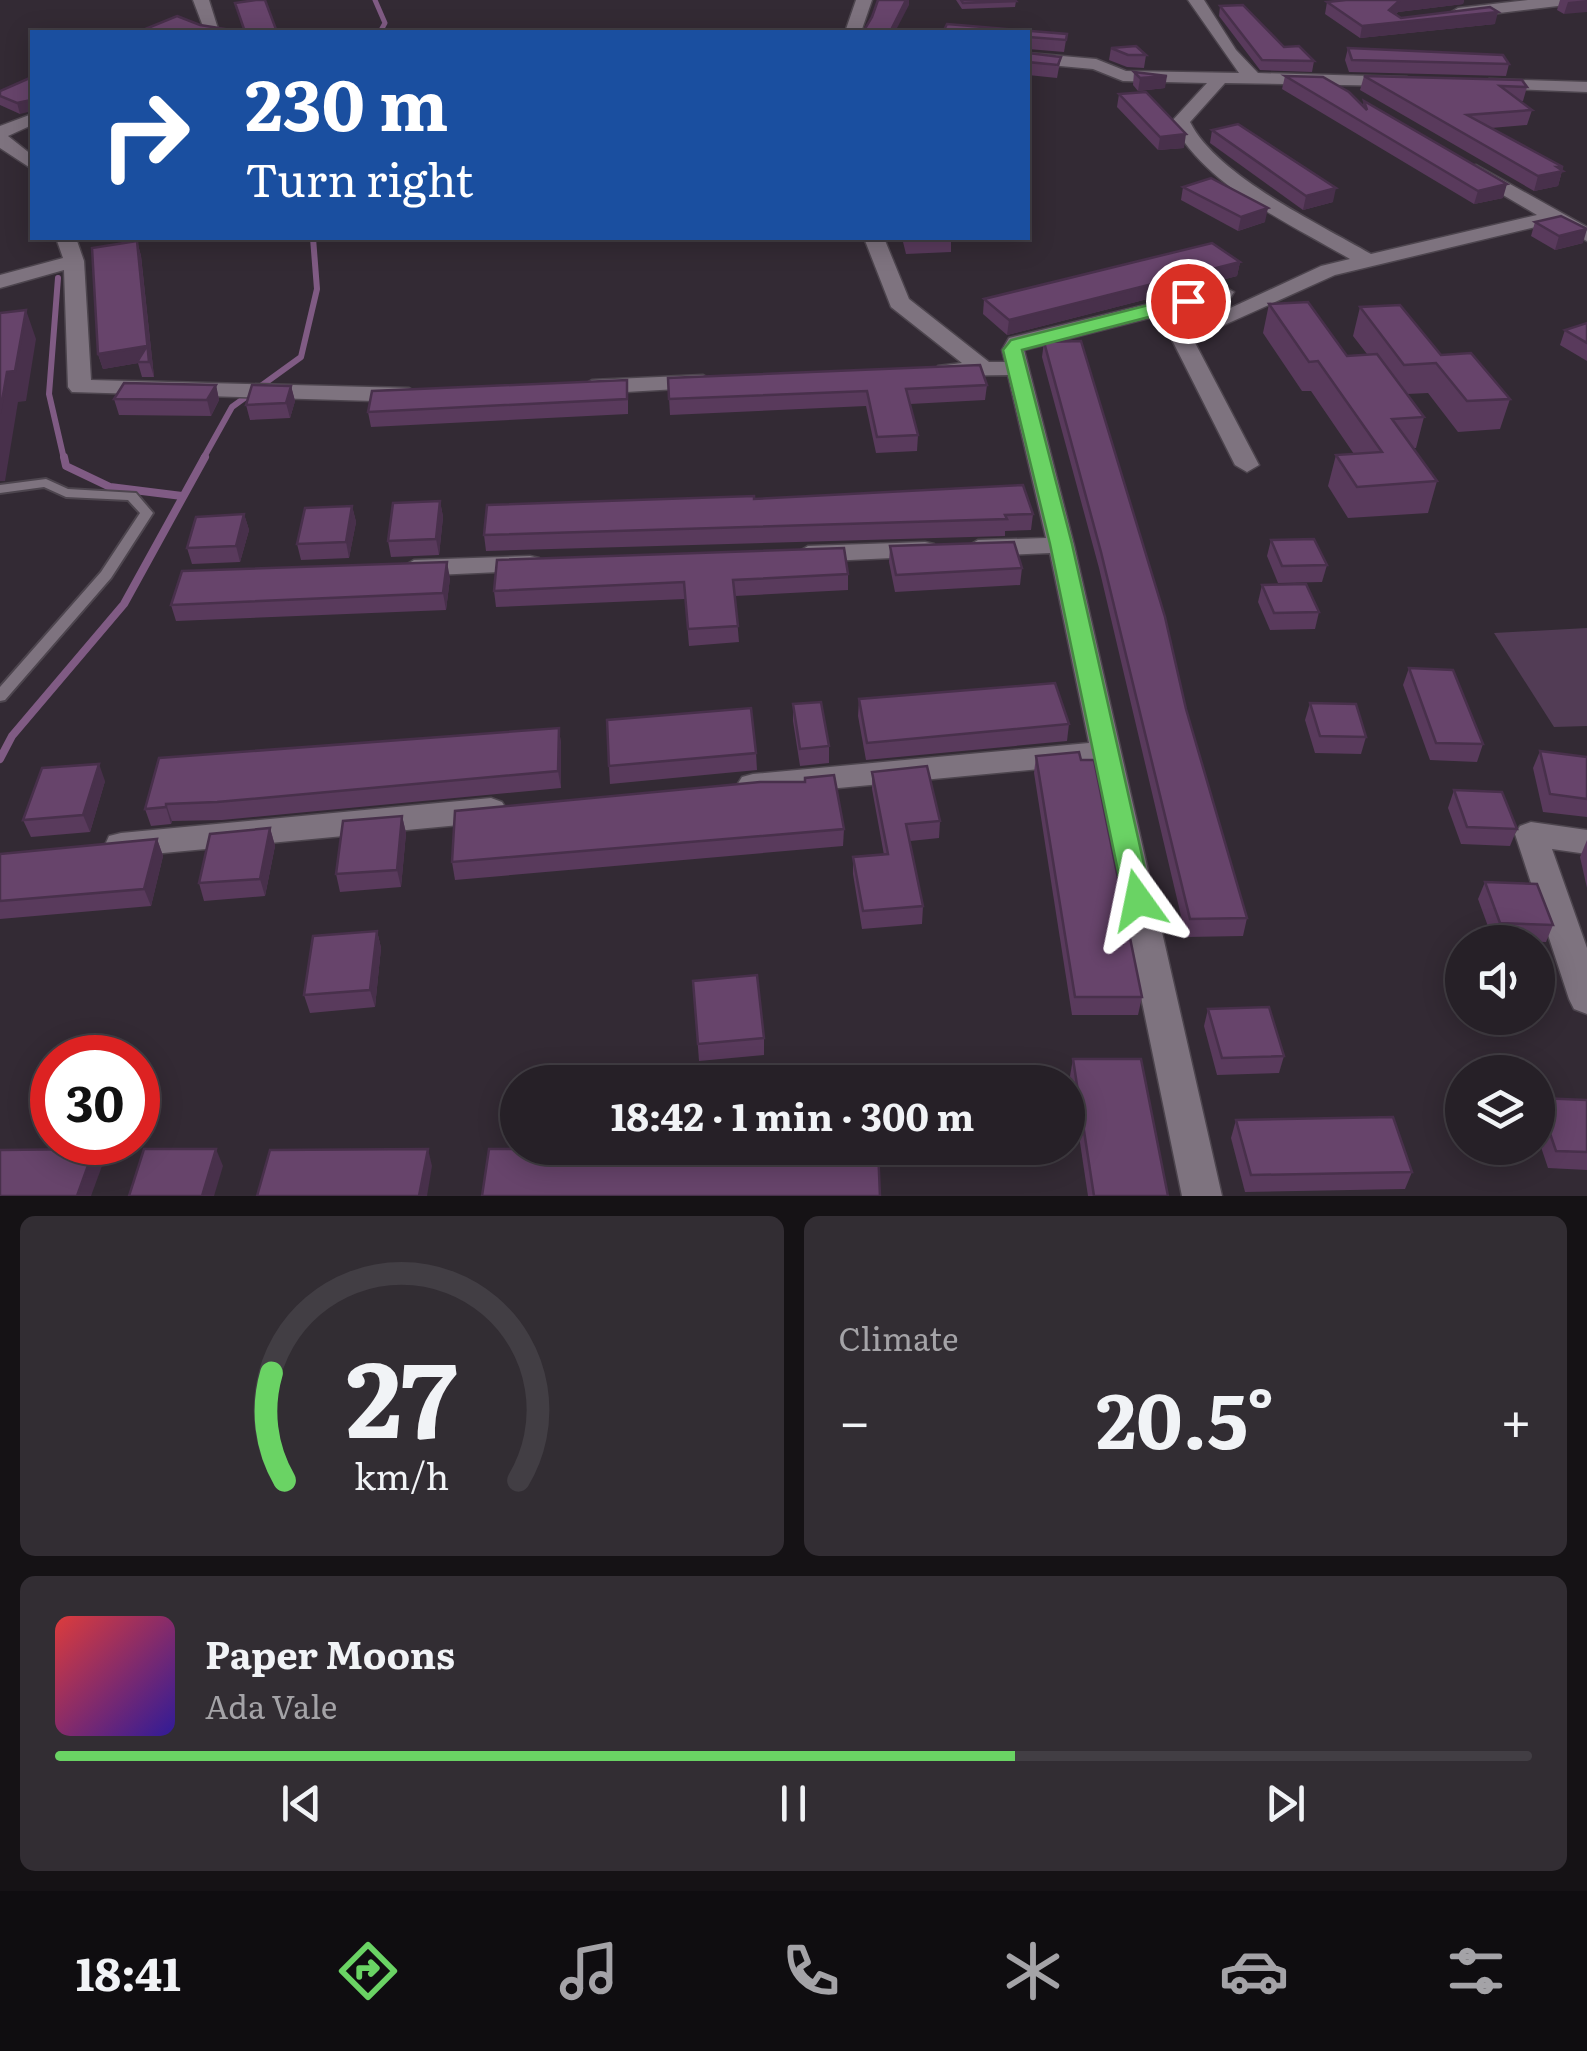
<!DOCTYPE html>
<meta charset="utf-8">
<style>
body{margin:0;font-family:Literata,serif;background:#322d33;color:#f1f3f6;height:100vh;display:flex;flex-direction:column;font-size:38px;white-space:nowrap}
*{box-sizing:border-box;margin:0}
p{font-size:32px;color:#a4a3a7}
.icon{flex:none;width:55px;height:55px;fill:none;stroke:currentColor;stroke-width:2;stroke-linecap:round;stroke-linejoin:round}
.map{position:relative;height:1196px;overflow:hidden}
.panel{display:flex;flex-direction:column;gap:20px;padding:20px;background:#151215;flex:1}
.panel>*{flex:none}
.top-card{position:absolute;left:30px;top:30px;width:1000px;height:210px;border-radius:0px;box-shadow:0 5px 25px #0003,0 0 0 2px #423e44;background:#1a4fa0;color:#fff;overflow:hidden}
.fabs{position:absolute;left:1445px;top:925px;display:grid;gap:20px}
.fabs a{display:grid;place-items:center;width:110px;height:110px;border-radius:50%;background:#262027;box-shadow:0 5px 25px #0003,0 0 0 2px #423e44;font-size:50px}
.speed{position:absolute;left:30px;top:1035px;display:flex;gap:20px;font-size:50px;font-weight:700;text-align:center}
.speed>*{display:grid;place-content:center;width:130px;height:130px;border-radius:50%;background:#262027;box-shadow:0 5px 25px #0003,0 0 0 2px #423e44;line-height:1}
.speed .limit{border:15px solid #d22;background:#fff;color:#111}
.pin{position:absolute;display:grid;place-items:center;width:85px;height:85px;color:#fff;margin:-42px;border:5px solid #fff;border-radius:50%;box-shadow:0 2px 10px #0007}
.me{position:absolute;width:110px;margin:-55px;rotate:348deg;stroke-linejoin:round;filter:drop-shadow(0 0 8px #0008)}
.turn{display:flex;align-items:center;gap:35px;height:210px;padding:0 50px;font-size:45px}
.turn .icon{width:130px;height:130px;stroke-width:2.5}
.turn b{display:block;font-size:70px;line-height:85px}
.big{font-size:75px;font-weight:700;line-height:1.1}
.panel .widget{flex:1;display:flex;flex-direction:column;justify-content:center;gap:15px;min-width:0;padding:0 35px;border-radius:15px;background:#322d33}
.panel .dial{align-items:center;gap:0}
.dial svg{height:260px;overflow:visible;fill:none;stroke:#423e44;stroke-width:7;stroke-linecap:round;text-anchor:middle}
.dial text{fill:#f1f3f6;stroke:none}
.song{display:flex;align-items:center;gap:30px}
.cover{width:120px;height:120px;border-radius:15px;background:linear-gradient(135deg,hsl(0 70% 55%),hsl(250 70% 35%))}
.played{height:10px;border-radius:5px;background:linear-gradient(90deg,#6ad364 65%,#423e44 65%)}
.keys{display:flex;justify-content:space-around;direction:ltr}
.heat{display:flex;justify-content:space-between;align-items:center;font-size:55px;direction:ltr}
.panel .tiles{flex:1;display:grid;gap:20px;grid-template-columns:1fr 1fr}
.widget:last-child{grid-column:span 2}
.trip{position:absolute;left:500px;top:1065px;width:585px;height:100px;border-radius:50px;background:#262027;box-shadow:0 5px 25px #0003,0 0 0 2px #423e44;font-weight:700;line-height:100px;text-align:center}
.dock{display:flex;height:160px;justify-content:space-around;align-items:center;background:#0f0d10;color:#a4a3a7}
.dock .icon{width:70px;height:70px}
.dock .current{color:#6ad364}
.dock b{font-size:45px;color:#f1f3f6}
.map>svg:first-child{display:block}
.green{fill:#523c55}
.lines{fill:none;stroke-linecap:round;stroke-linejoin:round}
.stream-far2{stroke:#805b84;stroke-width:5}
.stream-far1{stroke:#805b84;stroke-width:6}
.stream{stroke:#805b84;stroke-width:8}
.service-casing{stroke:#4d454e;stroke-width:4}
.minor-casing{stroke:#4d454e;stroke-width:3}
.service{fill:#7e737f;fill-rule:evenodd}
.minor{fill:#7e737f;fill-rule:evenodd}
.wall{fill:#593a5c}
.shaded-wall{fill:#48304b}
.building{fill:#67446b;stroke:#48304b;stroke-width:2.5}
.route{fill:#6ad364;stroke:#458941;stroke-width:2.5}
</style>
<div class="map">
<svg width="1587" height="1196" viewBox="0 0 1587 1196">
<rect width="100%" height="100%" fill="#332a34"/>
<path class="green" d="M1587,628V726L1554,727L1494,633Z"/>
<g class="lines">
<path class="stream-far2" d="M375,0L385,23L380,32"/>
<g class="stream-far1">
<path d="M58,278L49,394L64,459"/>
<path d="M203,459L232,407L301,357L317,289L313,238"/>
</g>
<g class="stream">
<path d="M64,457L66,466L110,487L182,496"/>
<path d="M0,759L12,736L124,604L205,457"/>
</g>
<defs>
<path id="service" d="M46,479L68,489L136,493L153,513L111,578L5,700L0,701V687L101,572L140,513L128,500L66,497L44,487L0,493V485Z"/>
<g id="minor">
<path d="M193,0H209L219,32H202L204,29Z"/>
<path d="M856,0H872L861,32H845Z"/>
<path d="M1188,0H1204L1236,50L1258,73L1407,77V85L1401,86L1225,83L1190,122C1217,176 1318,223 1371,254L1537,215L1469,175V167L1476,165L1587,227V241L1552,223L1335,275L1193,339L1259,465L1247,472L1235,465L1170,336L1321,266L1350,259C1292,225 1201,184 1172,121L1207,83L1123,81L1093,69L1028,63V53L1096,59L1126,71L1239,73Z"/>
<path d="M1528,0H1574L1566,5L1458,18L1450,13L1458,8Z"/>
<path d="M1489,79L1587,82V92L1483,88L1480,84Z"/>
<path d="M32,114V125L8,136L32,155V169L0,148V126Z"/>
<path d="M56,238H76L84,261L91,380L409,388L421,395L409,402L72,392L68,387L64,270L0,288V275L63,258Z"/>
<path d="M864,238H884L909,299L989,362H1005L1002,350L1009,338L1223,286L1234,292L1231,297L1024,350L1074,545L1222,1196H1182L1093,764L753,796L742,793L737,785L742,777L753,774L1089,743L1050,553L978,556L965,548L978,540L1046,538L1008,375L938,376L935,371L938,366L962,363L891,307Z"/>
<path d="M703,375L715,382L711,387L592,394L580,387L592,380Z"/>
<path d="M925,542L934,544L938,550L934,556L808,562L795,554L808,546Z"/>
<path d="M530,556L539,558L543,564L539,570L414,576L401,568L414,560Z"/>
<path d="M491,798L502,802L507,810L502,818L491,822L121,857L109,854L105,845L109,836L121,833Z"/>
<path d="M1531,822L1587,830V854L1552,849L1587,948V1014L1574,1009L1569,999L1515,834L1520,826Z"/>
</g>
</defs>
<use href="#service" class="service-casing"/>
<use href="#minor" class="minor-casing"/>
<use href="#service" class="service"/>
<use href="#minor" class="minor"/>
</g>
<g class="wall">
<path d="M956,0H1015L1016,1L1015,7L962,9Z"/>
<path d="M1346,0H1464L1463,4L1398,12L1396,14L1401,18L1495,24L1360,38L1325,14L1327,2Z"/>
<path d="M1560,0H1587L1564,14L1557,10Z"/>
<path d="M1220,6L1284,47L1314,61L1312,72L1260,70L1219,16Z"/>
<path d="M1028,32L1067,34L1064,52L1028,49Z"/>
<path d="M1111,48L1146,55L1144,68L1127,67L1109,60Z"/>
<path d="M1348,48L1509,64L1506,76L1349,72L1345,60Z"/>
<path d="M1028,53L1061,57L1057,78L1028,75Z"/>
<path d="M1134,72L1165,88L1138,91L1133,85Z"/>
<path d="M1285,76L1363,106L1364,101L1503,198L1474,204L1282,89Z"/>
<path d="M1364,76L1527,87L1523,101H1520L1532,110L1527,125L1491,128L1563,167L1558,186L1534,191L1360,90Z"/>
<path d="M32,77L20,114L0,105V91Z"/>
<path d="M1119,94L1184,148L1158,150L1117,107Z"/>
<path d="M1212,130L1333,202L1303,210L1210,143Z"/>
<path d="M1183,187L1265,222L1238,231L1181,200Z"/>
<path d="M1535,222L1583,243L1555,250L1531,236Z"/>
<path d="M902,238H951V252L906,254Z"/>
<path d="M137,241L141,256L154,377H142L138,363L103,369L98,354Z"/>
<path d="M1240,262L1237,276L1007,335L983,314L984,299Z"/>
<path d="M1269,304L1347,356L1367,354L1353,336L1360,307L1441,355L1510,399L1500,429L1458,432L1428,393L1407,394L1424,417L1416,448H1413L1437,481L1428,513L1348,518L1328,486L1336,455L1354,454L1311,391H1302L1263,333Z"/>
<path d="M1587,323V361L1560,345L1565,330Z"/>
<path d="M1044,342L1247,918L1243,936L1186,937L1099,568L1042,357Z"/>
<path d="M668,378L987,385L985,400L910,404L918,435L917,451L876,453L866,406L670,415Z"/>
<path d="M216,385L219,400L211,416L119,415L114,399Z"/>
<path d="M291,386L295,401L290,418L250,420L246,405Z"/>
<path d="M628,396V414L371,427L368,412Z"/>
<path d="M754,499L1033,514L1031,530L1005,531V536L486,551L484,535Z"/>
<path d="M440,501L443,517L439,555L391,557L388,541Z"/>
<path d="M352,506L356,522L349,558L301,560L297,544Z"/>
<path d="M244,514L249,530L240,562L192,564L187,548Z"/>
<path d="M1271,540L1327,565L1322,582L1278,583L1267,556Z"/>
<path d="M890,546L1022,568L1020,585L895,592L889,562Z"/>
<path d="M848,574V590L735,596L739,642L689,646L685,599L496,607L494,591Z"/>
<path d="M450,578L446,610L176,621L171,605Z"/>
<path d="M1262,585L1319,612L1315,629L1270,630L1258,602Z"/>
<path d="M1409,668L1483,744L1477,762L1430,760L1403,685Z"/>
<path d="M859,699L1069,724L1067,741L866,760L858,716Z"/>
<path d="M1310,703L1366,737L1361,754L1315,753L1305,720Z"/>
<path d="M793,704L829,746V763L800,766L793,721Z"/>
<path d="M559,728L561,745V788L222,820L172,821L171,824L151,826L145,809L159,758Z"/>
<path d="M1540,751L1587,757V817L1543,812L1533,768Z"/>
<path d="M756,753L757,770L610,784L609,766Z"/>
<path d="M1036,756L1142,997L1138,1015H1072L1034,773Z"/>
<path d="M872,772L940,821L939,838L910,841L923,906L922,924L862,929L853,874V857L884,855L872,789Z"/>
<path d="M105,781L90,832L31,837L23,820Z"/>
<path d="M805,782L844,829L843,846L455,880L452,862Z"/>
<path d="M1454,790L1517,829L1510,846L1461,844L1448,808Z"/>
<path d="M402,816L406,833L401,887L340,892L336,874Z"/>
<path d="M270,828L275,846L265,896L204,901L199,883Z"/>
<path d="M157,839L163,856L151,906L0,919V854Z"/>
<path d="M1587,840V888L1580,857Z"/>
<path d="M1485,882L1553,925L1546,942L1493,940L1478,899Z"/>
<path d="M377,931L381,948L375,1007L310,1013L304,995Z"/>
<path d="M693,981L764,1038V1055L699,1061Z"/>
<path d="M1208,1009L1284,1056L1279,1073L1217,1075L1204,1026Z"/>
<path d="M1073,1059L1168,1196H1088L1070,1076Z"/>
<path d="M1538,1098L1587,1100V1170L1548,1168L1538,1138Z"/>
<path d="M1236,1120L1412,1172L1405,1189L1245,1192L1231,1138Z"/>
</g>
<g class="shaded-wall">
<path d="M906,0H909V5L895,32H890Z"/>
<path d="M1400,0H1464L1463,4L1398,12L1386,22L1389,10Z"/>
<path d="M1587,0V12L1564,14L1568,2Z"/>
<path d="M1498,12L1495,24L1360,38L1362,26Z"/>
<path d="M1167,76L1165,88L1138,91L1140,78Z"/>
<path d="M31,100L32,111L20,114L17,103Z"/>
<path d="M1186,134L1184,148L1158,150L1160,137Z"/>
<path d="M1557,167H1563L1558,186L1534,191L1538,176Z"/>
<path d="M1507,184L1503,198L1474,204L1478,191Z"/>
<path d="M1336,188L1333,202L1303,210L1306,196Z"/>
<path d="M1268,208L1265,222L1238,231L1241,217Z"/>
<path d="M1587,229L1583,243L1555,250L1559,236Z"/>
<path d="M137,241L141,256L154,377L149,361L137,362L138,363L103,369L98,354Z"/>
<path d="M1240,262L1237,276L1007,335L1009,320Z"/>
<path d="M26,310L36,339L26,401L18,402L5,481H0V413L7,372Z"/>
<path d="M216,385L219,400L211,416L207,400Z"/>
<path d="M291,386L295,401L290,418L286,403Z"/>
<path d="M440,501L443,517L439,555L436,539Z"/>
<path d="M352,506L356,522L349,558L346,542Z"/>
<path d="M244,514L249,530L240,562L236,546Z"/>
<path d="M447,562L450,578L446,610L443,593Z"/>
<path d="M559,728L561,745V788L558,771Z"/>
<path d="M99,764L105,781L90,832L83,815Z"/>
<path d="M166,804L172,821L171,824L166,807Z"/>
<path d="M402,816L406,833L401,887L397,870Z"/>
<path d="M270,828L275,846L265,896L260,879Z"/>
<path d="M157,839L163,856L151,906L144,889Z"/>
<path d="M377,931L381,948L375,1007L370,990Z"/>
<path d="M94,1149L102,1166L91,1196H77Z"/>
<path d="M216,1149L223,1166L214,1196H202Z"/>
<path d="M428,1149L432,1166L427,1196H419Z"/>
</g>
<g class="building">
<path d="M256,0H265L277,32H245L235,3Z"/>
<path d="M878,0H906L890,32H863L872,17Z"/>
<path d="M961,0H1015L1016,1L963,3Z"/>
<path d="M1346,0H1403H1400L1389,10L1401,18L1490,7L1498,12L1362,26L1327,2Z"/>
<path d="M1243,5L1284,47L1299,46L1314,61L1262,60L1220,6Z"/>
<path d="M177,16L200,25L244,32H138Z"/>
<path d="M947,24L1067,34L1066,40L1029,37L1028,39V32H943Z"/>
<path d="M1136,46L1146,55H1128L1111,48Z"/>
<path d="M1348,48L1503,55L1509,64L1352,60Z"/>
<path d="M1028,53L1061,57L1058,65L1028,62Z"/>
<path d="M1134,72L1167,76L1140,78Z"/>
<path d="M1285,76L1323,77L1349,92L1367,110L1364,101L1507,184L1478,191Z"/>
<path d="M1364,76L1522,80L1527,87L1500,86L1532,110L1467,115L1563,167H1557L1563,171L1538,176Z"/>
<path d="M32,77V110L31,100L17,103L0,96V91Z"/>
<path d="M1146,92L1186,134L1160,137L1119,94Z"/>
<path d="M1238,124L1336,188L1306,196L1212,130Z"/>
<path d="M1211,178L1268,208L1241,217L1183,187Z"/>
<path d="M1561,216L1587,229L1559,236L1535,222Z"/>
<path d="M137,241L149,362H137L147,346L98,354L92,248Z"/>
<path d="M1212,243L1240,262L1009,320L984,299Z"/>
<path d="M1308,302L1347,356L1377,354L1424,417L1392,419L1437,481L1357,487L1336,455L1382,452L1318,361L1309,362L1269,304Z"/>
<path d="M1400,305L1441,355L1471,353L1510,399L1467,401L1436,363L1404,365L1360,307Z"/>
<path d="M26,310L15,371L7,372L0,413V313Z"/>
<path d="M1587,323V343L1565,330Z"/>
<path d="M1081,341L1165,617L1186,709L1247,918L1190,919L1101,552L1044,342Z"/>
<path d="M980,365L987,385L906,389L918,435L877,437L867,391L669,399L668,378Z"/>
<path d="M627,380V399L368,412L372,391Z"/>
<path d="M124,383L216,385L207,400L114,399Z"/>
<path d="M252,385L291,386L286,403L246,405Z"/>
<path d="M1023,485L1033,514L1005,515L1007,519L484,535L487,505L754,496V499Z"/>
<path d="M440,501L436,539L388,541L393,503Z"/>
<path d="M352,506L346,542L297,544L305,508Z"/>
<path d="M244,514L236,546L187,548L196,517Z"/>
<path d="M1314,539L1327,565L1282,566L1271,540Z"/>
<path d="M1014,542L1022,568L896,575L890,546Z"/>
<path d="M844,548L848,574L733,580L738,626L688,629L684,582L494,591L497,560Z"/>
<path d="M447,562L443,593L171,605L182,571Z"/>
<path d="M1306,584L1319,612L1274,613L1262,585Z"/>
<path d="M1409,668L1453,670L1483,744L1436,743Z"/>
<path d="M1055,683L1069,724L867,743L859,699Z"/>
<path d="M821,702L829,746L800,749L793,704Z"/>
<path d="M1310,703L1356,704L1366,737L1320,736Z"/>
<path d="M751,708L756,753L609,766L607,720Z"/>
<path d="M559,728L558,771L217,802L166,804V807L145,809L159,758Z"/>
<path d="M1540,751L1587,757V799L1550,794Z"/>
<path d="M1079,752L1081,760H1094L1142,997H1075L1036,756Z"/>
<path d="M99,764L83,815L23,820L42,768Z"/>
<path d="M927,766L940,821L906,824L923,906L863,911L853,857L888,854L872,772Z"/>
<path d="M834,775L844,829L452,862L455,811L760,782H805V778Z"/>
<path d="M1454,790L1502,792L1517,829L1467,827Z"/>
<path d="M402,816L397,870L336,874L343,821Z"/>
<path d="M270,828L260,879L199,883L210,834Z"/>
<path d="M157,839L144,889L0,901V854Z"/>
<path d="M1485,882L1537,884L1553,925L1500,923Z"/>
<path d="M377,931L370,990L304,995L313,936Z"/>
<path d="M757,975L764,1038L698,1044L693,981Z"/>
<path d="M1269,1007L1284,1056L1222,1058L1208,1009Z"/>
<path d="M1073,1059H1141L1168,1196H1094Z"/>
<path d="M1538,1098L1587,1100V1152L1556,1151Z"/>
<path d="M1393,1117L1412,1172L1251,1175L1236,1120Z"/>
<path d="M878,1148L880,1196H482L489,1149Z"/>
<path d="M94,1149L77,1196H0V1150Z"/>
<path d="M144,1149H216L202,1196H129Z"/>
<path d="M428,1149L419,1196H257L270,1150Z"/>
</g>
<path class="route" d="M1188,295L1195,297V305L1022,350L1072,544L1152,900L1148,908L1138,911L1128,908L1124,900L1050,544L1003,350L1011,340Z"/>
</svg>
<div class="fabs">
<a><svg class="icon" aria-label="sound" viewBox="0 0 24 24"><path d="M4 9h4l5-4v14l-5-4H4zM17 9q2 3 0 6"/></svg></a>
<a><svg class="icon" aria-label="layers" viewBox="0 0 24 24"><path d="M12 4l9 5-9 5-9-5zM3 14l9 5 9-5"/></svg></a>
</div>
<div class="speed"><div class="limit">30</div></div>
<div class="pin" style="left:1188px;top:301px;background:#d93025"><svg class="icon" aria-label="arrive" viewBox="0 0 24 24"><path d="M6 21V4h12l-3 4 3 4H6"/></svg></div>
<svg class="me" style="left:1138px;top:900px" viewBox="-20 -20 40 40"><path d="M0-17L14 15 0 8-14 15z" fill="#6ad364" stroke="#fff" stroke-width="4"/></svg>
<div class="trip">18:42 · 1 min · 300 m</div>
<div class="top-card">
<div class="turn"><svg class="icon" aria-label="right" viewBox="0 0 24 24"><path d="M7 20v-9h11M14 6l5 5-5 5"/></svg><div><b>230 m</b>Turn right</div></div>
</div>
</div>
<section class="panel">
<div class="tiles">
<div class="widget dial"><svg viewBox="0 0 100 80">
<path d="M14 69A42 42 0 1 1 86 69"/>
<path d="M14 69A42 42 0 0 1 10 36" stroke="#6ad364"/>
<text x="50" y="56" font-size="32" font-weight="700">27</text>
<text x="50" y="72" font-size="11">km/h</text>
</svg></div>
<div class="widget"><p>Climate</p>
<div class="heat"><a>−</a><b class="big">20.5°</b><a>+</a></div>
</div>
<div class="widget">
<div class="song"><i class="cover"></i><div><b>Paper Moons</b><p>Ada Vale</p></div></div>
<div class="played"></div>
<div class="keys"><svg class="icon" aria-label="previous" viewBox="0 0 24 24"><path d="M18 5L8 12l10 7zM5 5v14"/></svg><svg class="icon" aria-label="pause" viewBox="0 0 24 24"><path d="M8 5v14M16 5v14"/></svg><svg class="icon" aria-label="next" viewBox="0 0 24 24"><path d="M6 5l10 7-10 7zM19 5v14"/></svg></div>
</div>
</div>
</section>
<nav class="dock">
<b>18:41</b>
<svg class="icon current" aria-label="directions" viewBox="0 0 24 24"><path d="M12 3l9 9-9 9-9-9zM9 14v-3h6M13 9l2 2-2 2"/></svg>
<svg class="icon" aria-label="music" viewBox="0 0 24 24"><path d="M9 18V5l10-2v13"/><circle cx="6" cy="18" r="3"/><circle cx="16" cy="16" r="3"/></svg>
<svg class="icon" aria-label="phone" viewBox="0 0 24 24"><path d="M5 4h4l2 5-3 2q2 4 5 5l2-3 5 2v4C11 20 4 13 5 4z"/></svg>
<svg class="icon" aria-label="climate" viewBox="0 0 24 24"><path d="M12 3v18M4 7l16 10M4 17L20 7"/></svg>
<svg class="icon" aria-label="car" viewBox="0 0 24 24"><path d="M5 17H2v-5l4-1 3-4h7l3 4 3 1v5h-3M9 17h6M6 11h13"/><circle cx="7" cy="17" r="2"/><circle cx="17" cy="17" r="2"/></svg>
<svg class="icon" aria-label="filters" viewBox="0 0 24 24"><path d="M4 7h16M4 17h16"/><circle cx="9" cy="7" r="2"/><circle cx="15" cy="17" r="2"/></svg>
</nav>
